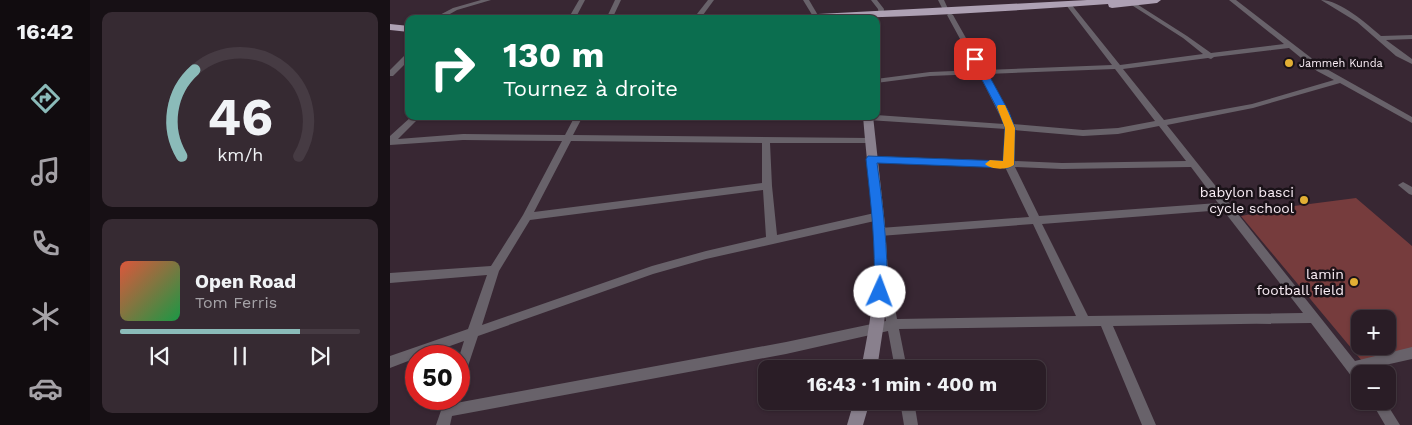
<!DOCTYPE html>
<html lang="fr">
<meta charset="utf-8">
<style>
body{margin:0;font-family:"Work Sans",sans-serif;background:#362a32;color:#f1f3f6;height:100vh;display:flex;flex-direction:column;font-size:19px;white-space:nowrap}
*{box-sizing:border-box;margin:0}
p{font-size:16px;color:#a5a2a7}
.icon{flex:none;width:28px;height:28px;fill:none;stroke:currentColor;stroke-width:2;stroke-linecap:round;stroke-linejoin:round}
.map{position:relative;flex:1;overflow:hidden}
.panel{display:flex;flex-direction:column;gap:12px;padding:12px;background:#171015;width:300px}
.panel>*{flex:none}
.top-card{position:absolute;left:15px;top:15px;width:475px;height:105px;border-radius:10px;box-shadow:0 1px 4px #0004,0 0 0 1px #463b43;background:#0b6e4f;color:#fff;overflow:hidden}
.buttons{position:absolute;left:961px;top:310px;display:grid;gap:10px}
.buttons a{display:grid;place-items:center;width:45px;height:45px;border-radius:10px;background:#2a1d26;box-shadow:0 1px 4px #0004,0 0 0 1px #463b43;font-size:25px}
.speed{position:absolute;left:15px;top:345px;display:flex;gap:10px;font-size:25px;font-weight:700;text-align:center}
.speed>*{display:grid;place-content:center;width:65px;height:65px;border-radius:50%;background:#2a1d26;box-shadow:0 1px 4px #0004,0 0 0 1px #463b43;line-height:1}
.speed .limit{border:8px solid #d22;background:#fff;color:#111}
.pin{position:absolute;display:grid;place-items:center;width:42px;height:42px;color:#fff;margin:-21px;border-radius:10px;box-shadow:0 2px 8px #0006}
.me{position:absolute;width:55px;margin:-28px;rotate:2deg;stroke-linejoin:round;filter:drop-shadow(0 0 4px #0008)}
.turn{display:flex;align-items:center;gap:18px;height:105px;padding:0 15px;font-size:22px}
.turn .icon{width:65px;height:65px;stroke-width:2.5}
.turn b{display:block;font-size:35px;line-height:42px}
.panel .widget{flex:1;display:flex;flex-direction:column;justify-content:center;gap:8px;min-width:0;padding:0 18px;border-radius:10px;background:#362a32}
.panel .dial{align-items:center;gap:0}
.dial svg{height:130px;overflow:visible;fill:none;stroke:#463b43;stroke-width:7;stroke-linecap:round;text-anchor:middle}
.dial text{fill:#f1f3f6;stroke:none}
.song{display:flex;align-items:center;gap:15px}
.cover{width:60px;height:60px;border-radius:8px;background:linear-gradient(135deg,hsl(10 70% 55%),hsl(140 70% 35%))}
.played{height:5px;border-radius:2px;background:linear-gradient(90deg,#8bbbb9 75%,#463b43 75%)}
.keys{display:flex;justify-content:space-around;direction:ltr}
.trip{position:absolute;left:368px;top:360px;width:288px;height:50px;border-radius:10px;background:#2a1d26;box-shadow:0 1px 4px #0004,0 0 0 1px #463b43;font-weight:700;line-height:50px;text-align:center}
main{display:flex;flex:1;min-height:0}
.tabs{display:flex;flex-direction:column;width:90px;justify-content:space-around;align-items:center;background:#110c0f;color:#a5a2a7}
.tabs .icon{width:35px;height:35px}
.tabs .on{color:#8bbbb9}
.tabs b{font-size:22px;color:#f1f3f6}
.map>svg:first-child{display:block}
.green{fill:#763c3d;fill-rule:evenodd}
.lines{fill:none;stroke-linecap:round;stroke-linejoin:round}
.minor{fill:#68626a;fill-rule:evenodd}
.secondary{fill:#89808d;fill-rule:evenodd}
.trunk{fill:#aea1b4;fill-rule:evenodd}
.route{fill:#1a73e8;stroke:#114b97}
.slow{fill:#f59e0b}
.poi-dot{fill:#e2af34;stroke:#1a1218;stroke-width:2}
.labels{text-anchor:middle;dominant-baseline:central;stroke-width:5;stroke-linejoin:round;paint-order:stroke}
.far-poi-label{font-size:11px;fill:#fbeff7;stroke:#1a1218;text-anchor:start}
.poi-label{font-size:14px;fill:#fbeff7;stroke:#1a1218;text-anchor:end}
</style>
<main>
<nav class="tabs">
<b>16:42</b>
<svg class="icon on" aria-label="directions" viewBox="0 0 24 24"><path d="M12 3l9 9-9 9-9-9zM9 14v-3h6M13 9l2 2-2 2"/></svg>
<svg class="icon" aria-label="music" viewBox="0 0 24 24"><path d="M9 18V5l10-2v13"/><circle cx="6" cy="18" r="3"/><circle cx="16" cy="16" r="3"/></svg>
<svg class="icon" aria-label="phone" viewBox="0 0 24 24"><path d="M5 4h4l2 5-3 2q2 4 5 5l2-3 5 2v4C11 20 4 13 5 4z"/></svg>
<svg class="icon" aria-label="climate" viewBox="0 0 24 24"><path d="M12 3v18M4 7l16 10M4 17L20 7"/></svg>
<svg class="icon" aria-label="car" viewBox="0 0 24 24"><path d="M5 17H2v-5l4-1 3-4h7l3 4 3 1v5h-3M9 17h6M6 11h13"/><circle cx="7" cy="17" r="2"/><circle cx="17" cy="17" r="2"/></svg>
</nav>
<section class="panel">
<div class="widget dial"><svg viewBox="0 0 100 80">
<path d="M14 69A42 42 0 1 1 86 69"/>
<path d="M14 69A42 42 0 0 1 22 16" stroke="#8bbbb9"/>
<text x="50" y="56" font-size="32" font-weight="700">46</text>
<text x="50" y="72" font-size="11">km/h</text>
</svg></div>
<div class="widget">
<div class="song"><i class="cover"></i><div><b>Open Road</b><p>Tom Ferris</p></div></div>
<div class="played"></div>
<div class="keys"><svg class="icon" aria-label="previous" viewBox="0 0 24 24"><path d="M18 5L8 12l10 7zM5 5v14"/></svg><svg class="icon" aria-label="pause" viewBox="0 0 24 24"><path d="M8 5v14M16 5v14"/></svg><svg class="icon" aria-label="next" viewBox="0 0 24 24"><path d="M6 5l10 7-10 7zM19 5v14"/></svg></div>
</div>
</section>
<div class="map">
<svg width="1022" height="425" viewBox="0 0 1022 425">
<rect width="100%" height="100%" fill="#382733"/>
<path class="green" d="M966,198L1022,246V348L972,361L851,216L904,206ZM970,319H998V346H970Z"/>
<g class="lines">
<g class="minor">
<path d="M91,0H101L67,10L51,19H42L63,8Z"/>
<path d="M189,0H195L185,19H178Z"/>
<path d="M225,0H231L222,19H216Z"/>
<path d="M318,0H324L310,19H303Z"/>
<path d="M413,0H419L429,17L428,18H424Z"/>
<path d="M481,0H487L494,9L493,15H489L488,9Z"/>
<path d="M548,0H554L559,11L558,12H554Z"/>
<path d="M839,0H846L933,67L1022,117V123L950,83L863,108L777,125L965,361L1022,347V359L973,370L975,374H970V383L965,381L921,323L723,326L766,425H752L711,326L509,329L517,369H505L498,331L396,354L62,416L60,425H46L55,399H67L66,403L396,342L496,321L488,279L490,276L494,274L498,276L500,279L507,319L686,316L643,224L490,236L486,235L485,232L486,229L490,228L639,217L615,167L481,162L476,159L481,156L615,161L616,129L478,120L474,117L486,116V115L614,124L589,74L540,76L486,83V79L540,72L587,70L557,15L560,13L563,15L594,70L722,65L676,5L679,3L681,4L730,65L813,54L793,38L740,4L739,3L742,1L797,36L821,53L894,44ZM899,48L927,71L944,80L862,104L774,120L733,69L818,58L821,59L824,57ZM725,69L765,121L728,128L693,130L623,124L618,112L597,74ZM769,126L796,161L672,163L624,161V130L693,136L728,134ZM625,167L672,169L801,167L828,203L649,216ZM833,210L913,313L698,316L652,224Z"/>
<path d="M931,0C950,0 977,24 991,36L1022,35V39L996,40L1022,59V64L1006,56L967,22Z"/>
<path d="M16,54H19V60L3,76H0V70Z"/>
<path d="M22,116H31L8,139L73,134L175,135L185,116H193L183,135L480,138L483,139L484,141L483,143H380L382,186L387,235L489,212L494,216L489,220L316,259L263,274L88,336L75,375L73,379L69,381V357L74,341L32,356H26V358L0,368V356L78,329L97,275L0,283V273L101,266L133,215L172,141L73,140L0,145V136ZM181,141L372,143V183L144,212ZM373,190L376,237L316,251L262,266L92,325L109,271L140,220Z"/>
<path d="M1013,182L1022,187V195L1019,194L1008,185Z"/>
<path d="M510,401H524L528,425H514Z"/>
<path d="M981,401H995L1010,425H995Z"/>
</g>
<g class="secondary">
<path d="M473,116H483L495,225L498,275L495,316L487,369H471C477,339 483,308 484,277C486,224 477,170 473,116Z"/>
<path d="M464,401H480L473,425H457Z"/>
</g>
<g class="trunk">
<path d="M697,0H771L767,3L722,8L719,7L718,4C608,12 497,19 386,19L390,16Z"/>
<path d="M0,24L19,26V32L0,30Z"/>
</g>
</g>
<path class="route" d="M585,56L590,59L619,112L625,128L624,165L618,168L487,163C493,206 498,249 497,292L495,296L490,298L486,296L484,292C486,247 481,204 476,159L478,156L613,161L615,128L609,112L581,59Z"/>
<path class="slow" d="M608,105H615L625,128L624,165C618,170 601,170 595,164L600,160L613,161L615,128L607,107Z"/>
<g class="poi-dot">
<circle cx="899" cy="63" r="5"/>
<circle cx="914" cy="200" r="5"/>
<circle cx="964" cy="282" r="5"/>
</g>
<g class="labels">
<g class="far-poi-label">
<text x="909" y="63">Jammeh Kunda</text>
</g>
<g class="poi-label">
<text x="904" y="192">babylon basci<tspan x="904" dy="16">cycle school</tspan></text>
<text x="954" y="274">lamin<tspan x="954" dy="16">football field</tspan></text>
</g>
</g>
</svg>
<div class="buttons">
<a>+</a>
<a>−</a>
</div>
<div class="speed"><div class="limit">50</div></div>
<div class="pin" style="left:585px;top:59px;background:#d93025"><svg class="icon" aria-label="arrive" viewBox="0 0 24 24"><path d="M6 21V4h12l-3 4 3 4H6"/></svg></div>
<svg class="me" style="left:490px;top:292px" viewBox="-20 -20 40 40"><circle r="19" fill="#fff"/><path d="M0-13L10 11 0 6-10 11z" fill="#1a73e8"/></svg>
<div class="trip">16:43 · 1 min · 400 m</div>
<div class="top-card">
<div class="turn"><svg class="icon" aria-label="right" viewBox="0 0 24 24"><path d="M7 20v-9h11M14 6l5 5-5 5"/></svg><div><b>130 m</b>Tournez à droite</div></div>
</div>
</div>
</main>
